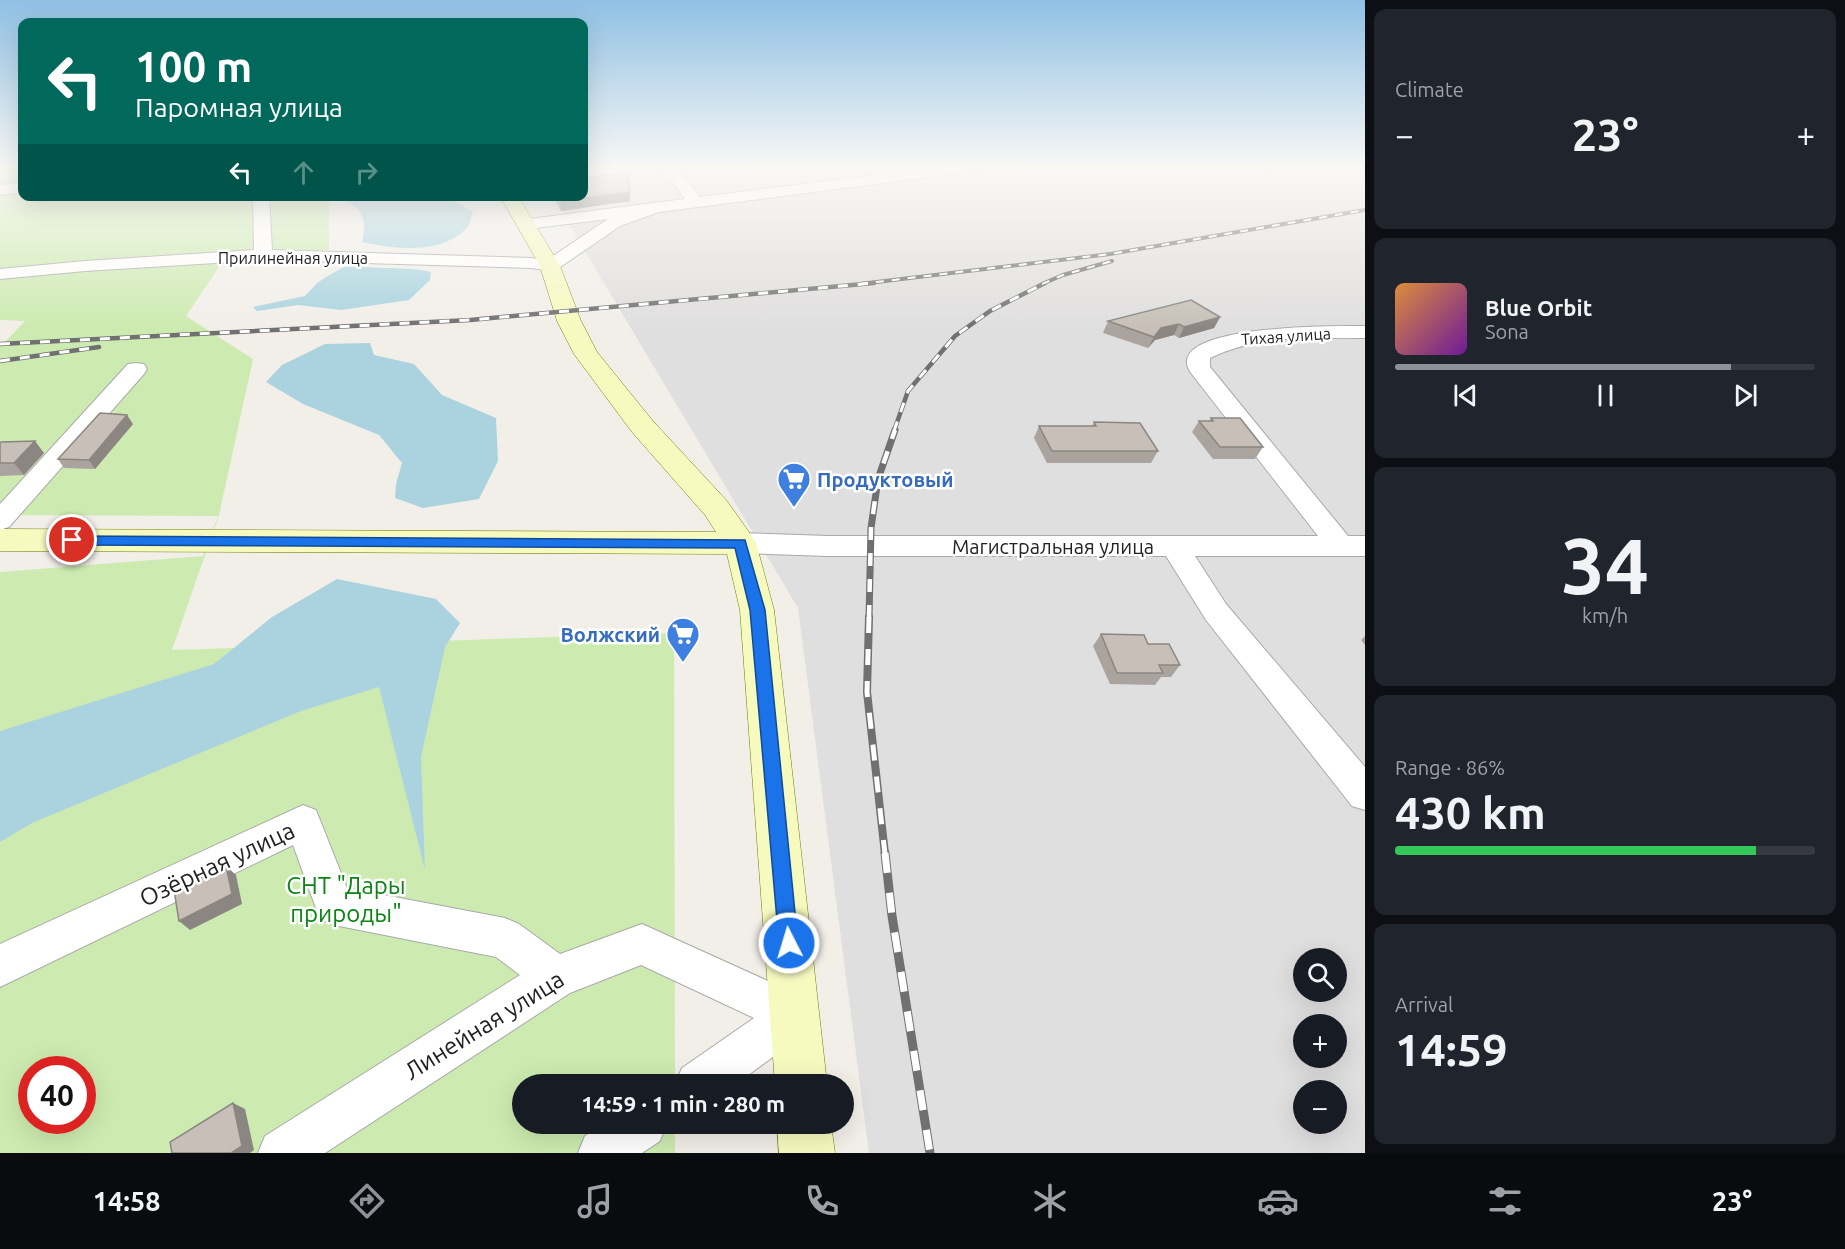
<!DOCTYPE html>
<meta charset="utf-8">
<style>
body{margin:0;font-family:Ubuntu,sans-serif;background:#20242c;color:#f1f3f6;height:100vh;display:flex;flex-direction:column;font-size:22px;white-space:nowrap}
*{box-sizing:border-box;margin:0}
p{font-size:20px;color:#9ea1a6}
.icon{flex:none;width:33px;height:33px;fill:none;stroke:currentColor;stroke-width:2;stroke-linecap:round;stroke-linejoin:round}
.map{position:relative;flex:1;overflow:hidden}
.panel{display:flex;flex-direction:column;gap:9px;padding:9px;background:#0d0f14;width:480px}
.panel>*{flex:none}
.banner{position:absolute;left:18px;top:18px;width:570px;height:183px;border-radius:12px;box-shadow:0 6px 24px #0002;background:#00695c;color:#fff;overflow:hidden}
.tools{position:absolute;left:1293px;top:948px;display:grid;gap:12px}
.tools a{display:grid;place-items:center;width:54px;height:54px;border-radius:50%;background:#171b24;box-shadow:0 6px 24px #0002;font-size:30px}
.speed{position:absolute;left:18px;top:1056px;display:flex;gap:12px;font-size:30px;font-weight:700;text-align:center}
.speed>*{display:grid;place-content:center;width:78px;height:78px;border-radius:50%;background:#171b24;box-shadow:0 6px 24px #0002;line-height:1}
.speed .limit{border:9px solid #d22;background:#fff;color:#111}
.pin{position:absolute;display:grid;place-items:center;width:51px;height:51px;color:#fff;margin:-26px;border:3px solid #fff;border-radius:50%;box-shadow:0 2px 6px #0007}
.me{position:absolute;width:66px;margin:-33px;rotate:355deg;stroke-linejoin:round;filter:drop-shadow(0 0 4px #0008)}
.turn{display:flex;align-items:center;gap:21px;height:126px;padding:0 18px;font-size:27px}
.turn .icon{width:78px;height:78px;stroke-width:2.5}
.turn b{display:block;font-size:42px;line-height:51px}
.lanes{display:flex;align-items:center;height:57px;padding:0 18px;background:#0003;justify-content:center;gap:30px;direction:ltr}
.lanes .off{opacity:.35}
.big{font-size:45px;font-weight:700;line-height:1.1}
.panel .widget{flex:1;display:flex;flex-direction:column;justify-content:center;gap:9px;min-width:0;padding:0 21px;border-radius:12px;background:#20242c}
.panel .dial{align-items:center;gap:0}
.dial b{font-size:78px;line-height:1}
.song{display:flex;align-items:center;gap:18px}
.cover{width:72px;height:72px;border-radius:9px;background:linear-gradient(135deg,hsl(30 70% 55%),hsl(280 70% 35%))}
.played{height:6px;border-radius:3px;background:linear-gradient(90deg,#8c9099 80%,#363941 80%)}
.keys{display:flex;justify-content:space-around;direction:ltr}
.heat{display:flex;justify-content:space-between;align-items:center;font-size:33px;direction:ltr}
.charge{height:9px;border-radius:4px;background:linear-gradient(90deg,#34c759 86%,#363941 0)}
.trip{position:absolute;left:512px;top:1074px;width:342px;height:60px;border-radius:30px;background:#171b24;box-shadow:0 6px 24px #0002;font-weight:700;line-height:60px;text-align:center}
.tab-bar{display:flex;height:96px;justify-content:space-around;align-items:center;background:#090b0e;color:#9ea1a6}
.tab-bar .icon{width:42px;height:42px}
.tab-bar .on{color:#8c9099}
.tab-bar b{font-size:27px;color:#f1f3f6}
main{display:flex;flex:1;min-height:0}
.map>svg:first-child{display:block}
.residential{fill:#e0dfdf;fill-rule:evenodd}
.grass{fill:#cdebb0;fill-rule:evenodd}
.water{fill:#aad3df}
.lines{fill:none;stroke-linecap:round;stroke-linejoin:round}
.street-casing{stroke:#a9a9a9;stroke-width:2}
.secondary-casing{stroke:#707d05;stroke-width:1}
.street{fill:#fff;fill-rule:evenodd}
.secondary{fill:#f7fabf;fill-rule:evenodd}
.rail-far4-casing{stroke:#707070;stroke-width:4}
.rail-far3-casing{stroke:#707070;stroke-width:4.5}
.rail-far2-casing{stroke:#707070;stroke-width:7}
.rail-far1-casing{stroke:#707070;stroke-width:8}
.rail-casing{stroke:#707070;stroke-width:9}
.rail-far4{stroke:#fff;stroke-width:2;stroke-dasharray:8;stroke-linecap:butt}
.rail-far3{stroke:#fff;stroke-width:3;stroke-dasharray:10;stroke-linecap:butt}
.rail-far2{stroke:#fff;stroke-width:4.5;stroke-dasharray:13;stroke-linecap:butt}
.rail-far1{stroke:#fff;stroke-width:5;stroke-dasharray:16;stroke-linecap:butt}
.rail{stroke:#fff;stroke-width:7;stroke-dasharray:20;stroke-linecap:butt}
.wall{fill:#aba49e}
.shaded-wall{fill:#8b8681}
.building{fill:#c7bfb8;stroke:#8b8681;stroke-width:1.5}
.route{fill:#1a73e8;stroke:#114b97;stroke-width:1.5}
.labels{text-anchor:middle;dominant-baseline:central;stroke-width:5;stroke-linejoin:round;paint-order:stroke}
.far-street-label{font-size:16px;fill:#222;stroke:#fff}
.shop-label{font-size:20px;font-weight:bold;fill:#366cbe;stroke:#fff;text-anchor:start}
.street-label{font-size:20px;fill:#222;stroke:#fff}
.near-street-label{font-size:24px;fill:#222;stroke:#fff}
.near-park-label{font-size:24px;fill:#0c8416;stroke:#fff}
</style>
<main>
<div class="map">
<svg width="1365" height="1153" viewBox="0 0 1365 1153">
<rect width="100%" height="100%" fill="#f2efe9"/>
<path class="residential" d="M584,167H1365V1153H869L798,608L561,211L584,196ZM1304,958H1336V992H1304ZM1304,1024H1336V1058H1304ZM1304,1090H1336V1124H1304Z"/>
<path class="grass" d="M0,167H22V196H318L329,202V250L227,255L186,316L253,359L219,515L172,650L674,633L675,1084H522V1124H675V1153H0V572L203,556L218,516L0,515V347L25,321L0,320ZM32,1070H82V1120H32Z"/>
<g class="water">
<path d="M340,197H448L473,212C471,217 470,225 466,229C440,255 394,249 362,242C368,216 362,210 340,197Z"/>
<path d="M357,266C379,269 412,267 431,272L430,280L409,300L341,310L298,305L257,311L253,307L305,296L317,283L331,274L344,267Z"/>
<path d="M370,343L374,355L414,364L442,395L496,418L498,461L479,499L423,508L395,498L396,484L402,463L379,435L303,404L266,382L282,365L325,344Z"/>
<path d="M337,579L436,599L460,623L445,647L421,757L425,870L379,687L301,711L32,823L0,842V731L214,664L272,617Z"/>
</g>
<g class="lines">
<defs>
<g id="street">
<path d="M661,167H676L700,197L939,167H982L975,171L659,212L620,226L556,270L550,271L531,268L263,260L85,271L0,279V269L85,261L254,250L253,196H269L272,250L531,258L547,260L608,219L527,229L519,224L521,220L685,199Z"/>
<path d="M22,183V192L0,195V185Z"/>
<path d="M1365,326V338C1312,338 1259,334 1210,358V367L1348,536H1365V556H1195L1226,604L1365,767V810L1352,806L1206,620L1166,556H828L740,553L730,550L726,543L730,536L740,533L828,536H1318L1191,373C1157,323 1345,326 1365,326Z"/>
<path d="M136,363L144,364L147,369L144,374L9,527L0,530V504L128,364Z"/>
<path d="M303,805L316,810L347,888L505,918L519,924L560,954L642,924L810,1000L817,1015L810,1030L736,1084H675L682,1068L754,1018L641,965L570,993L325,1153H258L265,1136L520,975L496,957L334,925L320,919L293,845L0,987V944Z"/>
<path d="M603,1124H666L660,1141L642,1153H578L585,1136Z"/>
</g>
<g id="secondary">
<path d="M500,196H518L560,266L581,321L597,352L652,420L727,501L751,535L756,543L774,610L827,1084H775L740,610L727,554L0,551V529L716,532L705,515L632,432L574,354L557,321L540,266Z"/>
<path d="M777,1124H831L835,1153H779Z"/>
</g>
</defs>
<use href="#street" class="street-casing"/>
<use href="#secondary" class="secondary-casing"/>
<use href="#street" class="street"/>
<use href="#secondary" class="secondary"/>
<defs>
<g id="rail-far4">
<path d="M860,284L1110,254L1365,210"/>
<path d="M1042,284L1063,275L1112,261"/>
</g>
<g id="rail-far3">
<path d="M0,344L470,320L874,283"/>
<path d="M0,361L99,347"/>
<path d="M894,431L908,391L955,336L990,311L1045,283"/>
</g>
<path id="rail-far2" d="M869,618L871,528L878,479L895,430"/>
<path id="rail-far1" d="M869,617L867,692L885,854"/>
<path id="rail" d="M885,853L892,916L930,1153"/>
</defs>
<use href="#rail-far4" class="rail-far4-casing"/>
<use href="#rail-far3" class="rail-far3-casing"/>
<use href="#rail-far2" class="rail-far2-casing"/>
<use href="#rail-far1" class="rail-far1-casing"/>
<use href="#rail" class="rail-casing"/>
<use href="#rail-far4" class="rail-far4"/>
<use href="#rail-far3" class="rail-far3"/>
<use href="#rail-far2" class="rail-far2"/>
<use href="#rail-far1" class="rail-far1"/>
<use href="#rail" class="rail"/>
</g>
<g class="wall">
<path d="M630,192V201L561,211L553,196H584Z"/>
<path d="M1220,317L1214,328L1179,338L1174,335L1155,340L1148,348L1103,333L1108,321Z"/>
<path d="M1211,418L1263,447L1255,459H1213L1192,432L1199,421H1209Z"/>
<path d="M1094,422L1158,451L1151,463H1047L1034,438L1039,426H1092Z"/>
<path d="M133,424L95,469L64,468L58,459Z"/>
<path d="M0,443L44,453L24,475L0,476Z"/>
<path d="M1101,634L1148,644L1180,665L1171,677H1161L1155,685L1110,684L1093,646Z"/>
<path d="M1365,636V645L1361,640Z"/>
</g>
<g class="shaded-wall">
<path d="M630,192V201L561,211L560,201Z"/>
<path d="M1220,317L1214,328L1179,338L1184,327Z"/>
<path d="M1179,324L1174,335L1155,340L1148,348L1154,337L1161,328Z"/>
<path d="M127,415L133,424L95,469L89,460Z"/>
<path d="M35,441L44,453L24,475L14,463Z"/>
<path d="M226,866L236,875L242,904L190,930L179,921Z"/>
<path d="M233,1103L245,1109L254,1150L250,1153H231Z"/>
</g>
<g class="building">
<path d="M627,173L630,192L560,201L557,196H584V178Z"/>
<path d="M1191,300L1220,317L1184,327L1179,324L1161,328L1154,337L1108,321Z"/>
<path d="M100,413L127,415L89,460L58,459Z"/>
<path d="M1211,418H1240L1263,447H1220L1199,421H1213Z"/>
<path d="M1094,422L1140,423L1158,451H1052L1039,426H1096Z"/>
<path d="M35,441L14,463H0V443L1,442Z"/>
<path d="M1101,634L1144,635L1148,644H1169L1180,665H1159L1163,673H1117Z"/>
<path d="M226,866L232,894L179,921L174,890Z"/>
<path d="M233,1103L242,1146L231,1153H172L170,1142Z"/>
</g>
<linearGradient id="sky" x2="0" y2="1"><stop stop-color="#8fc0e4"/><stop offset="0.51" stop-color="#f9f8f5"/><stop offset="1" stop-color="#f9f8f5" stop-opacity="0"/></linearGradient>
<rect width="1365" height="329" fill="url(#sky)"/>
<path class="route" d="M72,536L745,540L765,610L798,943L796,950L789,953L782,950L779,943L750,610L735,548L72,545L65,540Z"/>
<defs>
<symbol id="supermarket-pin" viewBox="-11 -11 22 30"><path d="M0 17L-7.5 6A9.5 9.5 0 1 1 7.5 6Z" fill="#3f7fe0" stroke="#fff"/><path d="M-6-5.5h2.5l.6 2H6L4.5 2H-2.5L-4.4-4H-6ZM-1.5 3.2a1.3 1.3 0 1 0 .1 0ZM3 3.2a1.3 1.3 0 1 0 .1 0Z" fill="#fff"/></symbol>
</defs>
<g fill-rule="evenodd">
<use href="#supermarket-pin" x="775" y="460" width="38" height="52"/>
<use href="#supermarket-pin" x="664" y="615" width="38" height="52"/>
</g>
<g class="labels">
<g class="far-street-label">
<text x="293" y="258">Прилинейная улица</text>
<text transform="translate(1286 336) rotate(-4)">Тихая улица</text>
</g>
<g class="shop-label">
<text x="817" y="479">Продуктовый</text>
<text x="660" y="634" text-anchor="end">Волжский</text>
</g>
<g class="street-label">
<text x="1053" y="546">Магистральная улица</text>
</g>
<g class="near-street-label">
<text transform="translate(217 864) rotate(-25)">Озёрная улица</text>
<text transform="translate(484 1025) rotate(-32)">Линейная улица</text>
</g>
<g class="near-park-label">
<text x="346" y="885">СНТ "Дары<tspan x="346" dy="28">природы"</tspan></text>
</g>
</g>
</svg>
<div class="tools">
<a><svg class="icon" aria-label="search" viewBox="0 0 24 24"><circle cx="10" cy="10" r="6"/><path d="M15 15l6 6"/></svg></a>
<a>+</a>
<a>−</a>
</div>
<div class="speed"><div class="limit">40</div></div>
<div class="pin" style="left:72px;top:540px;background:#d93025"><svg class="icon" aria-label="arrive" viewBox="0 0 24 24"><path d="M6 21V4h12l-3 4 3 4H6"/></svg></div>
<svg class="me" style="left:789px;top:943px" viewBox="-20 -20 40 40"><circle r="17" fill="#1a73e8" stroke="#fff" stroke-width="3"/><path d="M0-11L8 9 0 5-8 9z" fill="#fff"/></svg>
<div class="trip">14:59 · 1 min · 280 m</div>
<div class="banner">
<div class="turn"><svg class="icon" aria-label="left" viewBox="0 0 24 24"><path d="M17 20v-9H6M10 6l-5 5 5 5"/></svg><div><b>100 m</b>Паромная улица</div></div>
<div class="lanes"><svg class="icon" aria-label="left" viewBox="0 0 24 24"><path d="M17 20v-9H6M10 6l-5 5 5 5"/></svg><svg class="icon off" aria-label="ahead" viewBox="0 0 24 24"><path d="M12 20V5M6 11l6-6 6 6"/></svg><svg class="icon off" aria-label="right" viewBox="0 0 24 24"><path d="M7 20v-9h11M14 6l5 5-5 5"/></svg></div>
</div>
</div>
<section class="panel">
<div class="widget"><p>Climate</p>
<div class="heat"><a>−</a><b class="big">23°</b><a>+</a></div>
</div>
<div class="widget">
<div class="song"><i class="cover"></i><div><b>Blue Orbit</b><p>Sona</p></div></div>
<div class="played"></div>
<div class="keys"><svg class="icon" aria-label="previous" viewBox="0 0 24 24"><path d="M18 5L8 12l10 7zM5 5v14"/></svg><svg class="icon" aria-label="pause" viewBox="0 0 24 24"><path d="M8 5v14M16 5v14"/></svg><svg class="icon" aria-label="next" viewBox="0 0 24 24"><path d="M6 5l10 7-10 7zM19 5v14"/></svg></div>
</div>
<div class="widget dial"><b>34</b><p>km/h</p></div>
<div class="widget"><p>Range · 86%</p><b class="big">430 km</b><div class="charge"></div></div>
<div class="widget"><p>Arrival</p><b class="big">14:59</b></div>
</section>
</main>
<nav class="tab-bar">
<b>14:58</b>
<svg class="icon on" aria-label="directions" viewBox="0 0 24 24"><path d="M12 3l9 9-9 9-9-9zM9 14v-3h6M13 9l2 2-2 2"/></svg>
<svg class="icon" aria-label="music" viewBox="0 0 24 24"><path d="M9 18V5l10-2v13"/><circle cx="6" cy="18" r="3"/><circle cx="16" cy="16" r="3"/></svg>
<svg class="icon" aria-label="phone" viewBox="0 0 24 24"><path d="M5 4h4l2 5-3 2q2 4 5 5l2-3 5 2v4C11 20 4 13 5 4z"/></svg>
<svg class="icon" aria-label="climate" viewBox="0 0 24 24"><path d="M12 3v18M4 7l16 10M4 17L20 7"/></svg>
<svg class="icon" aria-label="car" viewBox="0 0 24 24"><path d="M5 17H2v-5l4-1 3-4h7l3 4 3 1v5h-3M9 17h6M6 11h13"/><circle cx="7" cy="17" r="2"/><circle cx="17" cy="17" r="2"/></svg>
<svg class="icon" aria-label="filters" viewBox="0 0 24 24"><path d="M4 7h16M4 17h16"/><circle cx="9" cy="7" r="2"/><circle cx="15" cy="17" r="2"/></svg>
<b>23°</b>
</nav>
